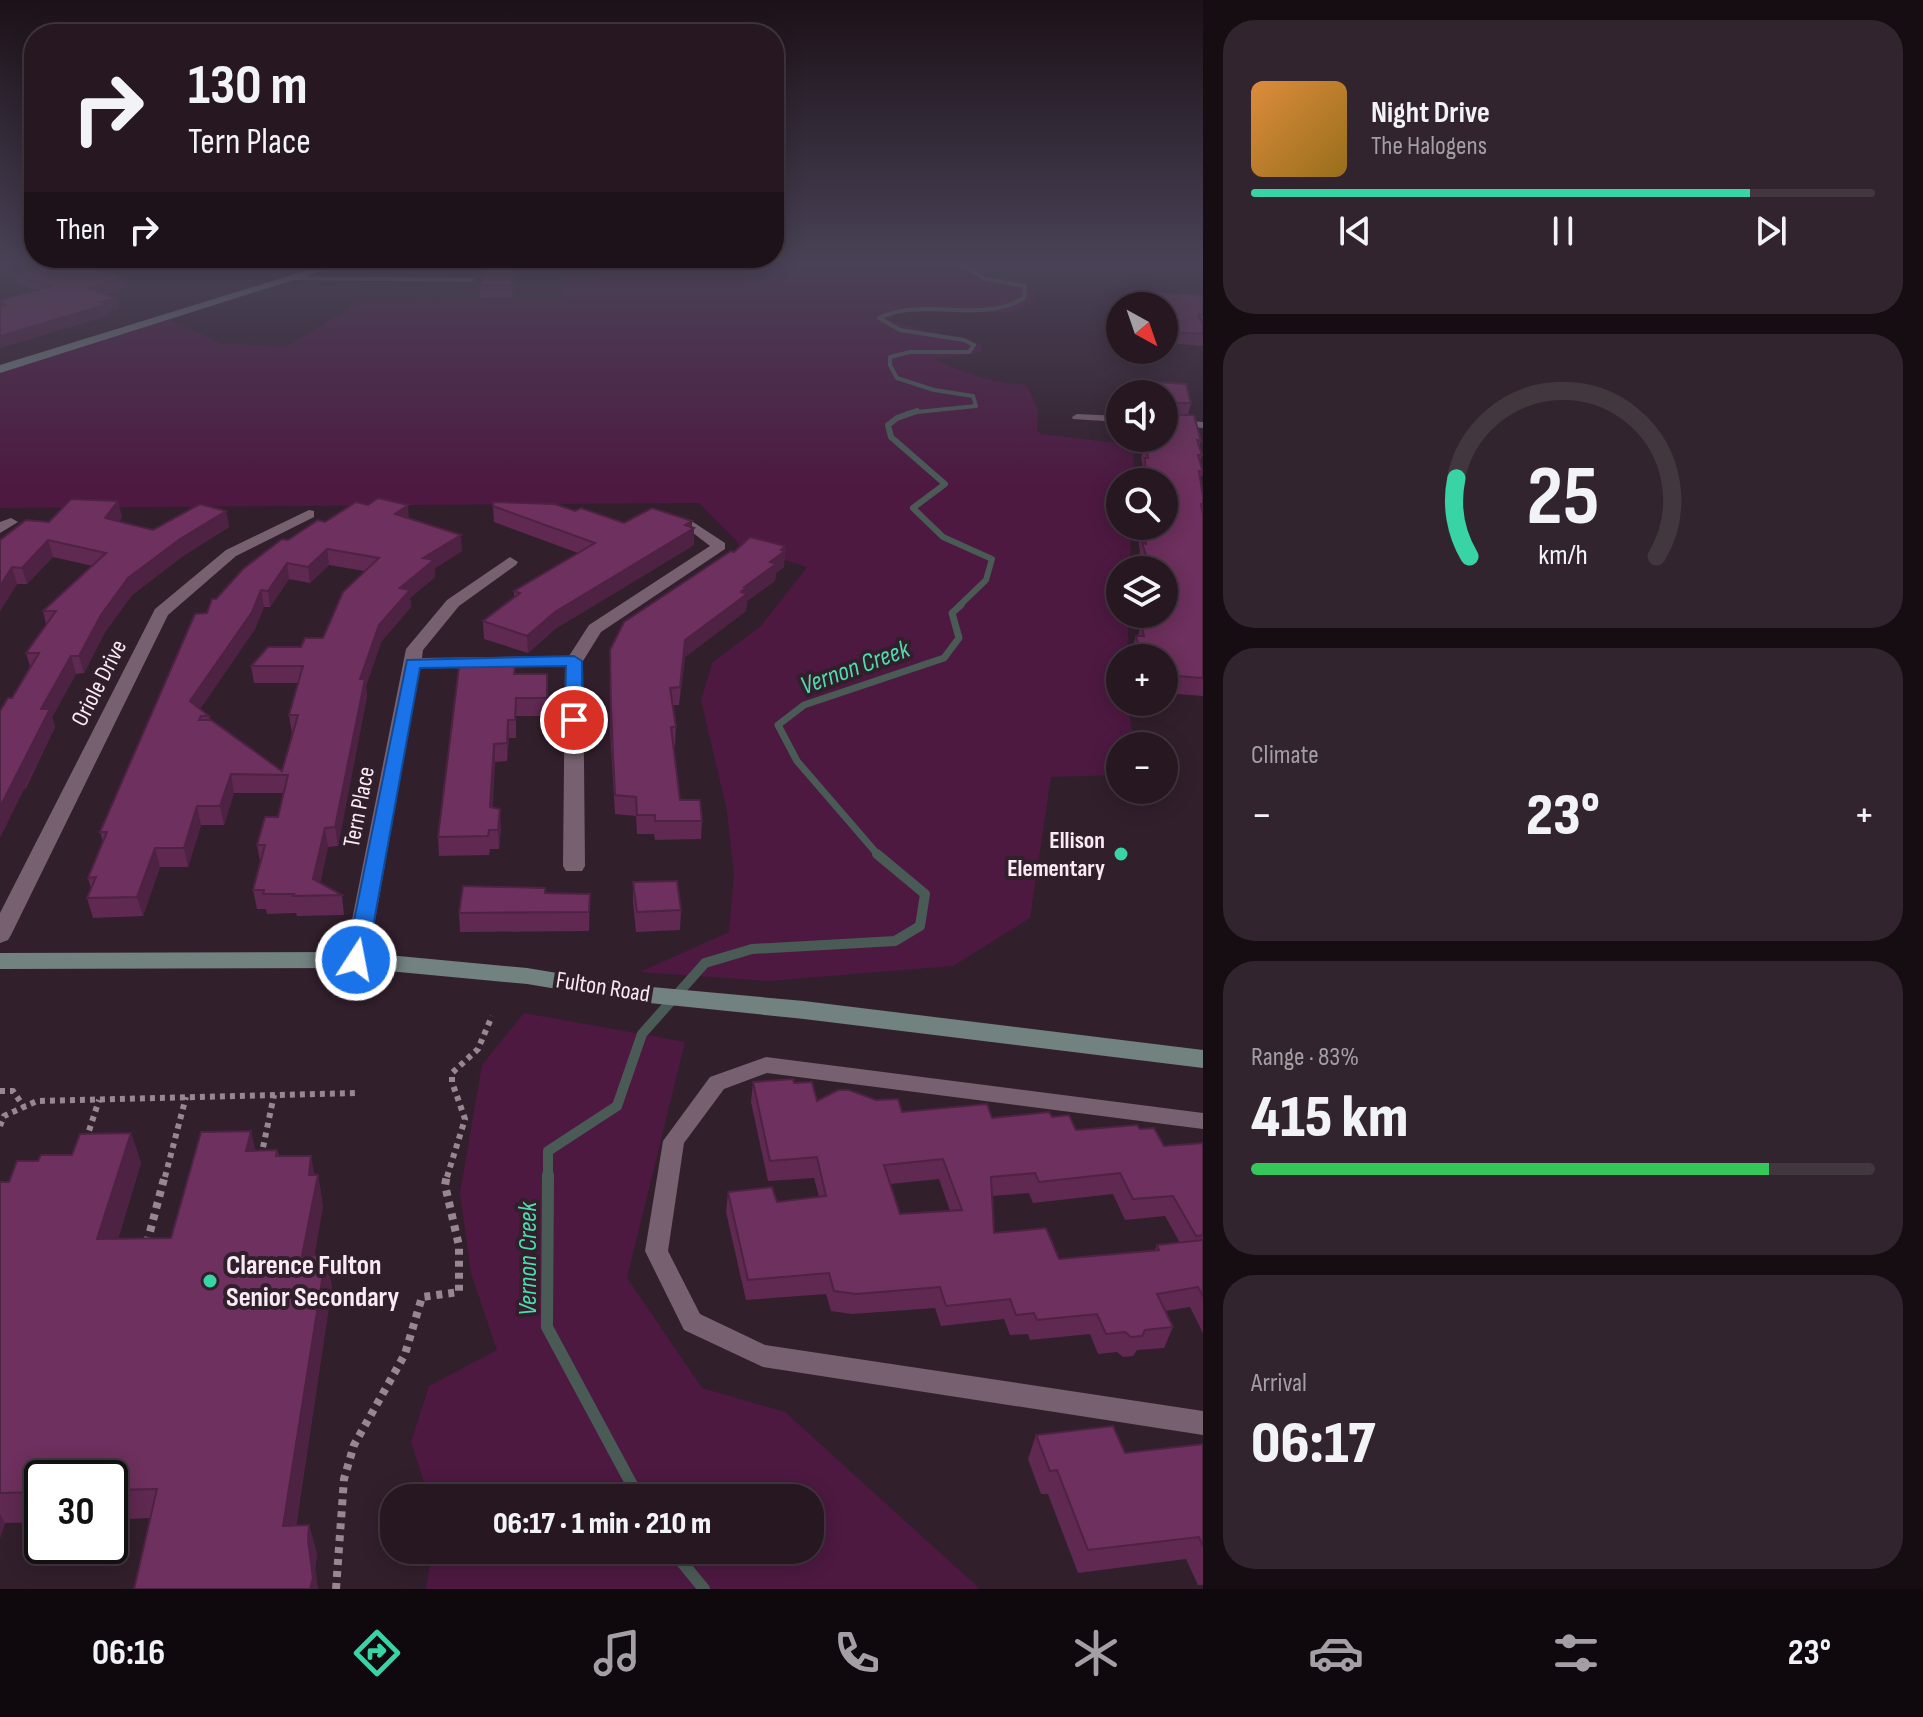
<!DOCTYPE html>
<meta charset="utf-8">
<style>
body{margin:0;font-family:"Sofia Sans Condensed",sans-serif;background:#32242e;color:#f1f3f6;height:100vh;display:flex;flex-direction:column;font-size:30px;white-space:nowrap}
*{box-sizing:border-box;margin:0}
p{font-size:26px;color:#a49fa5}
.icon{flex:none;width:44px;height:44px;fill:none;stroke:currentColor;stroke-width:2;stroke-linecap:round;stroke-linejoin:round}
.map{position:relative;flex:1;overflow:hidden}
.details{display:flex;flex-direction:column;gap:20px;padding:20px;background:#150d12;width:720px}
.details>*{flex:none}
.guide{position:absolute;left:24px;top:24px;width:760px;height:244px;border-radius:32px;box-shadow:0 4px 20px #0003,0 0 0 2px #42363f;background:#261721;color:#f1f3f6;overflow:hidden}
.needle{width:52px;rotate:140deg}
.tools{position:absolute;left:1106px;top:292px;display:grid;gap:16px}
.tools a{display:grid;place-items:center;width:72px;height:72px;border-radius:50%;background:#261721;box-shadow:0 4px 20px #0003,0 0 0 2px #42363f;font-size:40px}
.speed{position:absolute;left:24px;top:1460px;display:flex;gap:16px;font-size:40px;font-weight:700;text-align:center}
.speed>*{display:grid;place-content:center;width:104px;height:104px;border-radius:50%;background:#261721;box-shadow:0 4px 20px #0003,0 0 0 2px #42363f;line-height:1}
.speed .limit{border:4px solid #111;border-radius:12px;background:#fff;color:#111}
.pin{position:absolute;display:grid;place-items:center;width:68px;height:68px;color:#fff;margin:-34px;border:4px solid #fff;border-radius:50%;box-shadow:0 2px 8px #0007}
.me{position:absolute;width:88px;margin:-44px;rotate:11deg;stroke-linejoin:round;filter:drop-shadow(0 0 6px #0008)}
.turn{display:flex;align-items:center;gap:28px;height:168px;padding:0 32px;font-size:36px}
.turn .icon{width:104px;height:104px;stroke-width:2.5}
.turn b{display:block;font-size:56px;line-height:68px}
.then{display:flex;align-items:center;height:76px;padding:0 32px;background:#0003;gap:16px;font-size:30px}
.big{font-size:60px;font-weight:800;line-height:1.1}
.details .tile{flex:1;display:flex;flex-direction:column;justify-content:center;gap:12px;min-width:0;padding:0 28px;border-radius:32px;background:#32242e}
.details .dial{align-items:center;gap:0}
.dial svg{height:208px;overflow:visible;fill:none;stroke:#42363f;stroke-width:7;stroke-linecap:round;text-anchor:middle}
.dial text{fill:#f1f3f6;stroke:none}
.song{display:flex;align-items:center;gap:24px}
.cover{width:96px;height:96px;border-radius:12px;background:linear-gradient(135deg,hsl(30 70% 55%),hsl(40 70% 35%))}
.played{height:8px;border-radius:4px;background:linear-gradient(90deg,#39d4a5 80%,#42363f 80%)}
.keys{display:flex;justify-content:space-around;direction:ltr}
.heat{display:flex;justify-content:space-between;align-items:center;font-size:44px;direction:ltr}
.charge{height:12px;border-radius:6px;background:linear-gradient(90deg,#34c759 83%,#42363f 0)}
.trip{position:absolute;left:380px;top:1484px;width:444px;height:80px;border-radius:32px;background:#261721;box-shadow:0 4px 20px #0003,0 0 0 2px #42363f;font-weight:800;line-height:80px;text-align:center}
.dock{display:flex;height:128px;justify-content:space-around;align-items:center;background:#0f090d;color:#a49fa5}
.dock .icon{width:56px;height:56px}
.dock .selected{color:#39d4a5}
.dock b{font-size:36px;color:#f1f3f6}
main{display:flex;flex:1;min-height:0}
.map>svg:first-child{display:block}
.green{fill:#4d1941}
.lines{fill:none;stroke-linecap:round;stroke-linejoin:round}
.stream-far4{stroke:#4a5b56;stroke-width:4}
.stream-far3{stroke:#4a5b56;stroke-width:6}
.stream-far2{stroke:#4a5b56;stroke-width:7}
.stream-far1{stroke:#4a5b56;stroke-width:10}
.stream{stroke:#4a5b56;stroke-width:12}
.path-far1{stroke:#978792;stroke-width:6;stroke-dasharray:5 5;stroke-linecap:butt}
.path{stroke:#978792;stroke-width:8;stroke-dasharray:6 6;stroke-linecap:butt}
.lane{fill:#776170;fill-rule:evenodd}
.street{fill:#776170;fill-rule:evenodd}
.secondary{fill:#728281;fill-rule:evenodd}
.wall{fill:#5f2951;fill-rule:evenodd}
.shaded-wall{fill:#4d2242}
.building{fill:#6e305e;stroke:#4d2242;stroke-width:2;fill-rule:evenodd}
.route{fill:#1a73e8;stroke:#114b97;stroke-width:2}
.poi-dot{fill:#39d4a5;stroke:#321f2c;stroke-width:3}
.labels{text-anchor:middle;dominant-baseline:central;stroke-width:8;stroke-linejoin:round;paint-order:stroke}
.street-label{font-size:24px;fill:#f8ebf3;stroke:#321f2c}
.poi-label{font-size:24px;font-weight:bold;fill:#f8ebf3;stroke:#321f2c;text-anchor:end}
.water-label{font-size:26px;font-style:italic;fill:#50dbae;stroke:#321f2c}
.near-poi-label{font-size:28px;font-weight:bold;fill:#f8ebf3;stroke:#321f2c;text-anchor:start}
</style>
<main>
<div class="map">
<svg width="1203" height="1589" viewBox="0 0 1203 1589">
<rect width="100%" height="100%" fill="#321f2c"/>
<g class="green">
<path d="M597,262H964L983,273L1016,280L1035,289L1034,302L1010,313L904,312L893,315L891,321L980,344L983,349L979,353L935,359C966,374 992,383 1027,385L1038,410L1037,431L1041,434L1134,445L1133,482H1120V526H1131L1130,570H1120V614H1129L1127,658H1120V702H1127L1135,746H1120V775L1051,777L1030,918L953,966L768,981L640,972L729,932L734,874L727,811L701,700L713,662L761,626L807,567L741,546L699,503L0,508V369L165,318L222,344L287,346L360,302L561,299L565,277H593Z"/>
<path d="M524,1013L685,1042L627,1278L702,1388L785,1412L980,1589H426L432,1550H810V1498H429L411,1442L429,1386L497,1350L471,1273L460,1193L482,1065Z"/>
</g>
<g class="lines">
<path class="stream-far4" d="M907,413L976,406L973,396L934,390L897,378L890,365V357L910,352H969L974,345L964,340L900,330L879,318C926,296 979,325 1024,298L1025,286L986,279L955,262"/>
<path class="stream-far3" d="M917,411L897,418L888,425L891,437L945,484L913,508L943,537L992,559L986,580L958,607"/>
<path class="stream-far2" d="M879,856L797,761L778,725L804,705L944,658L959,638L952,613L961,605"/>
<path class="stream-far1" d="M548,1177V1151L617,1106L642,1034L705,963L752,949L895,941L920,926L925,894L877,854"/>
<g class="stream">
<path d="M548,1175L547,1327L639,1498"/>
<path d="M672,1550L704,1589"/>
</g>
<g class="path-far1">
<path d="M0,1091H13L24,1107"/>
<path d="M0,1126L4,1116L37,1101L356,1093"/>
<path d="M86,1140L99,1100"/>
<path d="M261,1157L274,1095"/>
<path d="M165,1177L186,1097"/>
<path d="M447,1177L465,1119L452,1082V1073L478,1049L492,1016"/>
</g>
<g class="path">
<path d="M147,1243L165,1175"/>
<path d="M336,1589L344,1479L354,1445L405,1354L422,1297L459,1292V1246L445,1185L447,1175"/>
</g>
<g class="lane">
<path d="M292,276L471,278L475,280L471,282L289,280Z"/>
<path d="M1077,414L1120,416V422L1073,419L1072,417Z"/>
<path d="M1164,419L1203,422V428L1164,425Z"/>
<path d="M766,1057L1203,1113V1129L767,1073L724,1089L684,1143L668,1251L700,1314L765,1345L1203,1411V1435L763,1367L684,1330L645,1251L663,1141L710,1077Z"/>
</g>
<g class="street">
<path d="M309,510L314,511V517L236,556L168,615L11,935L8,940L0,943V913L155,609L226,550Z"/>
<path d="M11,518L18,522L0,533V522Z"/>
<path d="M693,522L725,543V549L601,632L583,661L585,866L582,871H566L563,866L565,666L420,668L368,960L364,966H348L344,960L406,649L447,600L510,557L518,562L516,565L459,606L423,650L422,658L569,656L589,625L710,546L688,529L686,526Z"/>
</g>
<g class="secondary">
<path d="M334,262H350L0,373V365Z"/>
<path d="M356,952L527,968L630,985L804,1001L1203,1050V1068L804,1019L630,1001L527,984L356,968L0,969V953Z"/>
</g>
</g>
<g class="wall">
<path d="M546,262H574L573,266H546Z"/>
<path d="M517,265L512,298H480V286Z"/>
<path d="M14,274L126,288L105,294L119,308L109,311L110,315L0,348V300L36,290L17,284Z"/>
<path d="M1152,292L1203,295V346L1167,343L1164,336V306H1151L1149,303Z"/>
<path d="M1157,382L1191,403L1188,415L1201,441L1199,447L1202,455L1200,461L1203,472L1200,480L1203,496V696L1164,693V658H1132L1131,653L1136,636H1138L1141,624L1142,625L1141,620L1142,614H1164V570H1141L1138,560L1140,551L1136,526H1164V482H1141V473L1143,466L1141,458L1145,444L1143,438H1164V394H1154Z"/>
<path d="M493,506L575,511L624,523L692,521V527L694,528V545L555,629L528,653L484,639L483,621L514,597V591L578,553L494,522Z"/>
<path d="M226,511L229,527L183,556L132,595L105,632L84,673L76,674L52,717L55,727L25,790L12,698L30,666L26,653L46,624L43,611L93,566L53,557L27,584H17L0,611V540L49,522L122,517L119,522L153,530Z"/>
<path d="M409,518L462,551L435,568V577L410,598L411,607L381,642L366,686L367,696L338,846L328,847L320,883L342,895L344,915L297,916L296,913L267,914L266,909H257L253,890L260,861L257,845L278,817L283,793H234L224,825H201L188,867H160L143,916L93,918L87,898L91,888L88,878L103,842L100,832L207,613L216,599L288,540L325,522ZM329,565L364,571L323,638L251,666L254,683H298L289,715L292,733L282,771L210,720L209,716L200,709L255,629L264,607H270L289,579L310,583Z"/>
<path d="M785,546L784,567L776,573L775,581L747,601L746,611L685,657L679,705H673L676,727L675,745H673L680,800L702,821L701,839L655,840L654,834H637L636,816L615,814L610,730V650L734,552Z"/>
<path d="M516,674H547L548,716H516V738H509L507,761L495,762L492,808L501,827L499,849H490L489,855L439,856L438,837Z"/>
<path d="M633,882L681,910L680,930L636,932L633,902Z"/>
<path d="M590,894L589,931L460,932L459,913Z"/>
<path d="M753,1082L794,1083L817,1101L902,1112L992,1118L1052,1117L1076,1130L1140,1129L1164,1146L1203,1143V1333L1190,1307L1165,1311L1173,1327L1164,1348L1137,1350L1133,1356L1123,1357L1117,1352L1098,1354L1090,1334L1030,1340L1028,1334L1010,1335L1004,1319L941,1326L935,1308L852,1314L831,1311L826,1294L746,1300L726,1212L728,1192L777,1202L819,1197L814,1178L768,1181L751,1102ZM939,1179L950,1211L900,1214L890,1184ZM1029,1193L1033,1203L1113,1194L1125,1220L1165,1216L1180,1243L1157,1245L1155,1250L1059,1259L994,1233L992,1196Z"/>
<path d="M131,1133L141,1163L118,1239L171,1238L256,1151L277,1150L279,1156L318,1175L323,1206L314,1256L332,1286L296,1526L309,1525L317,1554L315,1569L318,1589H134L150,1518L110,1520V1478H42V1522L5,1523L0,1538V1182H9L38,1161L72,1155Z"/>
<path d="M1036,1435L1125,1453L1203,1444V1585H1198L1186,1559L1078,1573L1048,1494H1041L1028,1459Z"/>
</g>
<g class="shaded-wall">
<path d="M515,262H517V265L512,298L511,286Z"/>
<path d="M124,277L126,288L90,298L87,288Z"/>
<path d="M117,298L119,308L109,311L110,315L0,348V336Z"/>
<path d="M118,501L122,517L109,535L105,518Z"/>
<path d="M408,505L409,521L395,514Z"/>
<path d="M226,511L229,527L183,556L132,595L105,632L84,673L79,656L101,615L128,578L180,539Z"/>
<path d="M692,521V530L694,528V545L555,629L528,653L527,636L555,612Z"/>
<path d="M461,535L462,551L435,568V577L410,598L411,607L381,642L366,686L367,696L338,846L335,827L360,679L379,625L400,588L423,558Z"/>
<path d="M48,540L53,557L27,584L22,568Z"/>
<path d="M785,546L784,567L776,573L775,581L747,601L746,611L685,657L679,705L685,640L741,592L744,587Z"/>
<path d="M327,549L329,565L310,583L308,567Z"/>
<path d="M287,563L289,579L270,607L268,591Z"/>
<path d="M12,567L17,584L0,611V586Z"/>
<path d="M261,590L264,607L255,629L193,719L190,701Z"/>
<path d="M71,656L76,674L52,717L55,727L0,838V807L41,709Z"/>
<path d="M508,720L509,738L507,761V743Z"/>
<path d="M494,744L495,762L492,826L490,807Z"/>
<path d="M231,774L234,793L224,825L220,806Z"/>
<path d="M197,806L201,825L188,867L184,848Z"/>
<path d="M500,809L501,827L499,849L498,830Z"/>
<path d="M325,828L328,847L316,898L313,879Z"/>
<path d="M155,848L160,867L143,916L137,897Z"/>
<path d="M251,1131L258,1161L246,1151Z"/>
<path d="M131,1133L141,1163L108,1270L97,1239Z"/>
<path d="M311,1156L316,1182L318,1175L323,1206L309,1287L302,1256Z"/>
<path d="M326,1255L332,1286L291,1555L283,1526Z"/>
<path d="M0,1514L5,1523L0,1538Z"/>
<path d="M309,1525L317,1554L315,1569L318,1589H310L308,1540Z"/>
</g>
<g class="building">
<path d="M54,262H62L124,277L87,288L117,298L101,302L108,304L0,336V306L4,305L0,303V300L52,286L14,274Z"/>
<path d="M485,262H515L511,286H480Z"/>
<path d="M1152,292L1203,295V315H1198L1203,324V334L1170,332L1164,318V306H1158Z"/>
<path d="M1157,382L1186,384L1191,403H1165L1164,394H1162Z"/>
<path d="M1164,415H1194L1201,441L1197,440L1202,455H1198L1203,472L1199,471L1203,496V504H1201L1203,514V678L1164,675V658H1142L1136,636H1144L1141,624L1152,625L1149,614H1164V570H1151L1142,543L1146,544L1143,526H1164V482H1146L1145,458H1148L1145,443L1152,444L1151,438H1164Z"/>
<path d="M378,498L408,505L395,514L461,535L423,558L434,560L400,588L410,590L379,625L360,679H365L335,827L325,828L313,879L342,895L293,896L294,894H263L264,890H253L265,845H257L265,817H278L288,775L231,774L220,806H197L184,848H155L137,897L87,898L96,877L88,878L107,832H100L195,614L207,613L212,599H216L243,569L282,539L288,540L318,520L325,522L356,502L368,505ZM327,549L379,558L343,592L323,638H305L301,647H268L251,666H303L289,715H298L282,771L211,720H199L201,716H209L190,701L252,612L261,590L268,591L287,563L308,567Z"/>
<path d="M71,499L118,501L105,518L153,530L200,504L226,511L180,539L128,578L101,615L79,656H71L41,709H50L0,807V711L8,698H12L39,653H26L56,611H43L106,553L48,540L22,568L12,567L0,586V540L26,520L49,522Z"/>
<path d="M493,502L555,504L575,511L581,508L624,523L652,508L692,521L685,525L694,528L555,612L527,636L483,621L520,593L514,591L595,543L493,506Z"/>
<path d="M750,537L785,546L781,550L785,551L770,562L776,564L744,587L746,588L741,592L747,594L685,640L680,687L670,688L676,727H671L680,800H700L702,821H655V815H637L636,797L615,795L611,712L610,650L624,622L731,551L734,552Z"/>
<path d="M516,658L514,674H547V698H516L515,720H508L507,743L494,744L490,807L500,809L498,830H489L488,836L438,837L460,659Z"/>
<path d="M677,881L681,910L637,912L633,882Z"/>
<path d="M463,886L545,888V893L590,894L589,912L459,913Z"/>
<path d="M793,1079L794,1083L812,1082L817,1101L838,1090H849L876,1100L898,1099L902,1112L987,1104L992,1118L1049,1112L1052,1117L1069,1115L1076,1130L1137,1125L1140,1129L1154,1128L1164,1146L1203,1143V1235L1196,1236L1173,1196L1133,1199L1120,1173L1039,1182L1035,1173L991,1177L994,1233L1046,1228L1059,1259L1159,1250L1157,1245L1203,1240V1296L1198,1287L1157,1294L1173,1327L1145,1330L1142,1336L1131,1337L1125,1332L1106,1334L1097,1314L1037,1320L1034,1313L1016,1315L1010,1299L946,1306L940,1287L856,1294L834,1291L829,1273L748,1280L728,1192L772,1187L777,1202L826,1196L817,1157L770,1161L753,1082ZM943,1159L962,1210L900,1214L884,1165Z"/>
<path d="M251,1131L246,1151L277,1150L276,1156H311L309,1175H318L302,1256L326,1255L283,1526L309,1525L308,1540L313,1578L310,1589H134L157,1489L110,1490V1478H42V1492L0,1493V1182H9L17,1161H38L41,1155H72L80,1134L131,1133L97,1239L171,1238L201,1132Z"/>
<path d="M1113,1426L1125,1453L1203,1444V1546L1199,1537L1088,1550L1057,1470L1050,1471L1036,1435Z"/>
</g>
<linearGradient id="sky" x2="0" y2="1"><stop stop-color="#1c1118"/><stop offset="0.54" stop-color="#494256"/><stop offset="1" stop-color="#494256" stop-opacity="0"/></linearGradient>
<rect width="1203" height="485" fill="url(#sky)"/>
<path class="route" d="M574,656L582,661V720L574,725L565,720L566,666L420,668L367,960L364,965H349L346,960L407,660Z"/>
<g class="poi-dot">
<circle cx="1121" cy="854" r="8"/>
<circle cx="210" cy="1281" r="8"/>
</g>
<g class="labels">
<g class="street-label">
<text transform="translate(99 683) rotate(-63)">Oriole Drive</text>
<text transform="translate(359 807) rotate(-79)">Tern Place</text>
<text transform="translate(603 987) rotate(9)">Fulton Road</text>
</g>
<g class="poi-label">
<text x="1105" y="840">Ellison<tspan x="1105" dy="28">Elementary</tspan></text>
</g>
<g class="water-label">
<text transform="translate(855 668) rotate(-20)">Vernon Creek</text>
<text transform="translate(528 1259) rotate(-90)">Vernon Creek</text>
</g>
<g class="near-poi-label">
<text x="226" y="1265">Clarence Fulton<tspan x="226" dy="32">Senior Secondary</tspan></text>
</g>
</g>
</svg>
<div class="tools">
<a><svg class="needle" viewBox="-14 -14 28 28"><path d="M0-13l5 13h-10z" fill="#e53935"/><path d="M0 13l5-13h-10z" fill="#a49fa5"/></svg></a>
<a><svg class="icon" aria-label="sound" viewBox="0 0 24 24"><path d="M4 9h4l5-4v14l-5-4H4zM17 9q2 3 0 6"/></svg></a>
<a><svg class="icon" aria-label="search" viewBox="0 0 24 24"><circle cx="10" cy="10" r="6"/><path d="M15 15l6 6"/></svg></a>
<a><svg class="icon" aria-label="layers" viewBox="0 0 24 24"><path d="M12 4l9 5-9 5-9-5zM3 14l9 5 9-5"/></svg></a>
<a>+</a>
<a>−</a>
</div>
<div class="speed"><div class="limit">30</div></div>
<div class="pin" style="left:574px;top:720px;background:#d93025"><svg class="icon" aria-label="arrive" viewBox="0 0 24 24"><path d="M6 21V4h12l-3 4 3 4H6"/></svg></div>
<svg class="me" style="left:356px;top:960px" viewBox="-20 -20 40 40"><circle r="17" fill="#1a73e8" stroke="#fff" stroke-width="3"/><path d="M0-11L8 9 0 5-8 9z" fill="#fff"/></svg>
<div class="trip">06:17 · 1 min · 210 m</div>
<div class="guide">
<div class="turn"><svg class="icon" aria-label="right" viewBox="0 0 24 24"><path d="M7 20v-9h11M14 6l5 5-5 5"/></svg><div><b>130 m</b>Tern Place</div></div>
<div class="then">Then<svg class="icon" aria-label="right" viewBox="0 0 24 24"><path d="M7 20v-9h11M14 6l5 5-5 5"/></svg></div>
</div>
</div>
<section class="details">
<div class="tile">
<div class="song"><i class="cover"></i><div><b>Night Drive</b><p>The Halogens</p></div></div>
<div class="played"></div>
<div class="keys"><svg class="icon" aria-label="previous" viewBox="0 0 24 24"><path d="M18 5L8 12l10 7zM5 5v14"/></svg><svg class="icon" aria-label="pause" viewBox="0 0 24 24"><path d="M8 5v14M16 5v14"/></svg><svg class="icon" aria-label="next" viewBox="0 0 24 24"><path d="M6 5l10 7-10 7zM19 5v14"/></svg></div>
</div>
<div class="tile dial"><svg viewBox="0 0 100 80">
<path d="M14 69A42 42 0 1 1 86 69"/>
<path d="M14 69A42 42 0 0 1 9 39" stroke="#39d4a5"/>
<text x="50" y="56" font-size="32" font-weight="700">25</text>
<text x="50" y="72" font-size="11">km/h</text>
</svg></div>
<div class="tile"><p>Climate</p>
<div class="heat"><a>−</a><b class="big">23°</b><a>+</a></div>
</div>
<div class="tile"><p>Range · 83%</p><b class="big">415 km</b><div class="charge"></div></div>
<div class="tile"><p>Arrival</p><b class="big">06:17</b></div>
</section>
</main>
<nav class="dock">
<b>06:16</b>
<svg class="icon selected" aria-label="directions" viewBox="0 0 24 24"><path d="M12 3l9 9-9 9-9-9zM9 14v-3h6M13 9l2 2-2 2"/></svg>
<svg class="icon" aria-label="music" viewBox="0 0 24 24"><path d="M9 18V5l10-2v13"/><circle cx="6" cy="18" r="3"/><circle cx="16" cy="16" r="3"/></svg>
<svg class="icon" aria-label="phone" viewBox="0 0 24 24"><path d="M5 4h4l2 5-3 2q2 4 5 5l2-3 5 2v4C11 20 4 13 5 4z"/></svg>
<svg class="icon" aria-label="climate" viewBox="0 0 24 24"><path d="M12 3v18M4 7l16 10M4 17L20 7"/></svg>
<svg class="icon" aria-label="car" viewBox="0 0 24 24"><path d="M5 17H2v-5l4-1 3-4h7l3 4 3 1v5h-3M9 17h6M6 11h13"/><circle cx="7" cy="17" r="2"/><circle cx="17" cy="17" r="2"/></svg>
<svg class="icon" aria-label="filters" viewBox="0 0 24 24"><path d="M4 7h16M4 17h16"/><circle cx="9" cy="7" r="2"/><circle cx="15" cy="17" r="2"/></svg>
<b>23°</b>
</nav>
